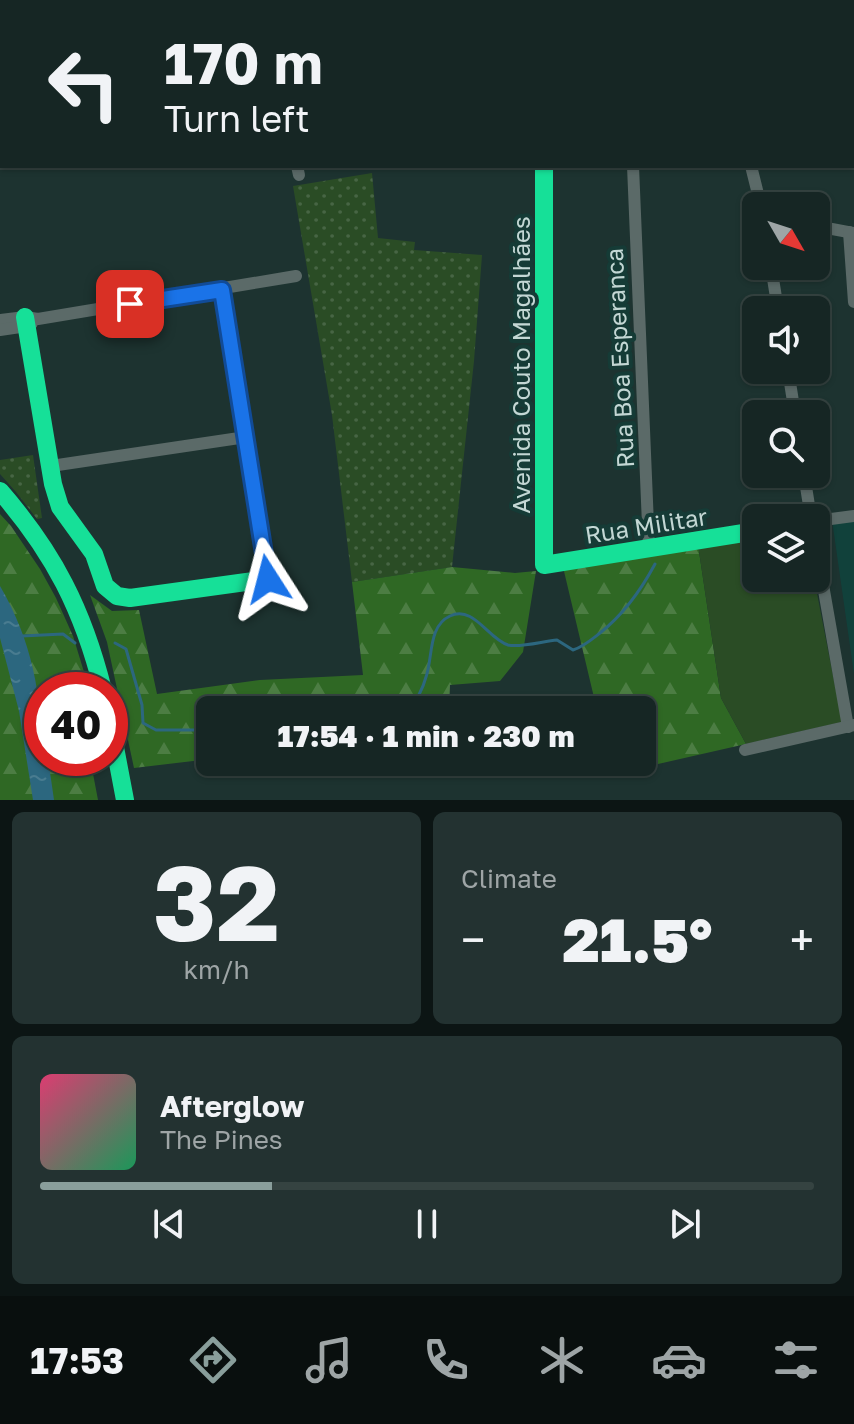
<!DOCTYPE html>
<meta charset="utf-8">
<style>
body{margin:0;font-family:"Golos Text",sans-serif;background:#233231;color:#f1f3f6;height:100vh;display:flex;flex-direction:column;font-size:30px;white-space:nowrap}
*{box-sizing:border-box;margin:0}
p{font-size:26px;color:#9ea5a6}
.icon{flex:none;width:44px;height:44px;fill:none;stroke:currentColor;stroke-width:2;stroke-linecap:round;stroke-linejoin:round}
.map{position:relative;height:800px;overflow:hidden}
.details{display:flex;flex-direction:column;gap:12px;padding:12px;background:#0c1514;flex:1}
.details>*{flex:none}
.hud{position:absolute;left:0px;top:0px;width:854px;height:168px;box-shadow:0 2px 6px #0004,0 0 0 2px #354341;background:#162624;color:#f1f3f6;overflow:hidden}
.needle{width:52px;rotate:129deg}
.controls{position:absolute;left:742px;top:192px;display:grid;gap:16px}
.controls a{display:grid;place-items:center;width:88px;height:88px;border-radius:12px;background:#162624;box-shadow:0 2px 6px #0004,0 0 0 2px #354341;font-size:40px}
.speed{position:absolute;left:24px;top:672px;display:flex;gap:16px;font-size:40px;font-weight:700;text-align:center}
.speed>*{display:grid;place-content:center;width:104px;height:104px;border-radius:50%;background:#162624;box-shadow:0 2px 6px #0004,0 0 0 2px #354341;line-height:1}
.speed .limit{border:12px solid #d22;background:#fff;color:#111}
.pin{position:absolute;display:grid;place-items:center;width:68px;height:68px;color:#fff;margin:-34px;border-radius:16px;box-shadow:0 4px 12px #0006}
.me{position:absolute;width:88px;margin:-44px;rotate:351deg;stroke-linejoin:round;filter:drop-shadow(0 0 6px #0008)}
.turn{display:flex;align-items:center;gap:28px;height:168px;padding:0 32px;font-size:36px}
.turn .icon{width:104px;height:104px;stroke-width:2.5}
.turn b{display:block;font-size:56px;line-height:68px}
.big{font-size:60px;font-weight:800;line-height:1.1}
.details .tile{flex:1;display:flex;flex-direction:column;justify-content:center;gap:12px;min-width:0;padding:0 28px;border-radius:12px;background:#233231}
.details .dial{align-items:center;gap:0}
.dial b{font-size:104px;line-height:1}
.song{display:flex;align-items:center;gap:24px}
.cover{width:96px;height:96px;border-radius:12px;background:linear-gradient(135deg,hsl(340 70% 55%),hsl(150 70% 35%))}
.played{height:8px;border-radius:4px;background:linear-gradient(90deg,#899e9b 30%,#354341 30%)}
.keys{display:flex;justify-content:space-around;direction:ltr}
.heat{display:flex;justify-content:space-between;align-items:center;font-size:44px;direction:ltr}
.details .tiles{flex:1;display:grid;gap:12px;grid-template-columns:1fr 1fr}
.tile:last-child{grid-column:span 2}
.trip{position:absolute;left:196px;top:696px;width:460px;height:80px;border-radius:12px;background:#162624;box-shadow:0 2px 6px #0004,0 0 0 2px #354341;font-weight:800;line-height:80px;text-align:center}
.tab-bar{display:flex;height:128px;justify-content:space-around;align-items:center;background:#090f0e;color:#9ea5a6}
.tab-bar .icon{width:56px;height:56px}
.tab-bar .selected{color:#899e9b}
.tab-bar b{font-size:36px;color:#f1f3f6}
.map>svg:first-child{display:block}
.built{fill:#11413b}
.grass{fill:url(#grass-dots)}
.forest{fill:url(#forest-firs)}
.park{fill:#2a4c25}
.water{fill:url(#water-ripples)}
.lines{fill:none;stroke-linecap:round;stroke-linejoin:round}
.stream{stroke:#2c677f;stroke-width:3}
.street{stroke:#5b6a68;stroke-width:12}
.fast{stroke:#16e098;stroke-width:18}
.route-casing{stroke:#114b97;stroke-width:20}
.route{stroke:#1a73e8;stroke-width:14}
.labels{text-anchor:middle;dominant-baseline:central;stroke-width:8;stroke-linejoin:round;paint-order:stroke}
.street-label{font-size:24px;fill:#c3d7d4;stroke:#153b36}
</style>
<div class="map">
<svg width="854" height="800" viewBox="0 0 854 800">
<defs>
<pattern id="grass-dots" width="8" height="8" patternUnits="userSpaceOnUse" patternTransform="scale(2)"><rect width="8" height="8" fill="#2a4c25"/><path d="M2 2h.1M6 6h.1" fill="none" stroke="#476544" stroke-width="1.8" stroke-linecap="round"/></pattern>
<pattern id="forest-firs" width="22" height="20" patternUnits="userSpaceOnUse" patternTransform="scale(2)"><rect width="22" height="20" fill="#2f6824"/><path d="M5 1l3.5 6h-7zM16 11l3.5 6h-7z" fill="#4c7d43"/></pattern>
<pattern id="water-ripples" width="26" height="14" patternUnits="userSpaceOnUse" patternTransform="scale(2)"><rect width="26" height="14" fill="#2c677f"/><path d="M2 4q2-2 4 0t4 0M15 11q2-2 4 0t4 0" fill="none" stroke="#497c90"/></pattern>
</defs>
<rect width="100%" height="100%" fill="#1d3330"/>
<path class="built" d="M854,518V674L832,520Z"/>
<g class="grass">
<path d="M372,173L378,238L415,242L414,250L482,255L474,361L452,567L352,582L332,415L293,186Z"/>
<path d="M33,455L42,518L37,519L16,492L0,474V460Z"/>
</g>
<g class="forest">
<path d="M0,514L11,526L40,569L56,598L73,636L84,672L85,690H42V758H90L98,800H0Z"/>
<path d="M698,545L721,698L746,744L636,769L628,762H642V710H597L563,567Z"/>
<path d="M452,567L515,573L536,571L523,652L500,681L450,685L449,710H210V759L134,768L107,642L90,595L112,611L139,610L157,694L260,680L363,675L352,582Z"/>
</g>
<path class="park" d="M756,535V578H814L842,722L746,744L721,698L698,545Z"/>
<path class="water" d="M0,586C32,641 42,695 42,758H48L54,800H33L19,711L0,638Z"/>
<g class="lines">
<g class="stream">
<path d="M22,636L63,634L75,643"/>
<path d="M115,643L126,649L142,705L143,723L156,730H210"/>
<path d="M289,710L298,703L350,700L366,710"/>
<path d="M409,710C416,701 423,688 426,677C433,657 428,626 450,616C474,605 488,639 508,645C520,648 544,641 557,640L573,650C583,647 591,640 600,633C624,614 640,592 655,564"/>
</g>
<g class="street">
<path d="M274,0L275,2"/>
<path d="M417,0L418,2"/>
<path d="M105,2L120,0"/>
<path d="M486,2L490,0"/>
<path d="M716,2L725,0"/>
<path d="M0,16H2"/>
<path d="M852,111L854,112"/>
<path d="M0,162H2"/>
<path d="M297,166L299,175"/>
<path d="M633,166L649,549"/>
<path d="M751,166L761,206"/>
<path d="M816,226L854,233"/>
<path d="M849,232L854,302"/>
<path d="M771,266L778,310"/>
<path d="M0,320L25,317L38,319L296,276"/>
<path d="M0,330L27,326L32,323"/>
<path d="M788,370L795,414"/>
<path d="M51,466L246,437"/>
<path d="M804,474L811,518"/>
<path d="M816,521L854,516"/>
<path d="M816,545L848,727"/>
<path d="M745,750L854,725"/>
</g>
<g class="fast">
<path d="M544,166V565L756,531"/>
<path d="M25,317L53,484L60,507L94,554L105,586L117,596L130,598L268,579L222,290"/>
<path d="M0,491C54,553 83,610 103,690"/>
<path d="M110,721L125,800"/>
</g>
</g>
<g class="lines">
<defs>
<path id="route" d="M130,304L222,290L268,579"/>
</defs>
<use href="#route" class="route-casing"/>
<use href="#route" class="route"/>
</g>
<g class="labels">
<g class="street-label">
<text transform="translate(619 358) rotate(-93)">Rua Boa Esperanca</text>
<text transform="translate(520 365) rotate(-90)">Avenida Couto Magalhães</text>
<text transform="translate(646 525) rotate(-9)">Rua Militar</text>
</g>
</g>
</svg>
<div class="controls">
<a><svg class="needle" viewBox="-14 -14 28 28"><path d="M0-13l5 13h-10z" fill="#e53935"/><path d="M0 13l5-13h-10z" fill="#9ea5a6"/></svg></a>
<a><svg class="icon" aria-label="sound" viewBox="0 0 24 24"><path d="M4 9h4l5-4v14l-5-4H4zM17 9q2 3 0 6"/></svg></a>
<a><svg class="icon" aria-label="search" viewBox="0 0 24 24"><circle cx="10" cy="10" r="6"/><path d="M15 15l6 6"/></svg></a>
<a><svg class="icon" aria-label="layers" viewBox="0 0 24 24"><path d="M12 4l9 5-9 5-9-5zM3 14l9 5 9-5"/></svg></a>
</div>
<div class="speed"><div class="limit">40</div></div>
<div class="pin" style="left:130px;top:304px;background:#d93025"><svg class="icon" aria-label="arrive" viewBox="0 0 24 24"><path d="M6 21V4h12l-3 4 3 4H6"/></svg></div>
<svg class="me" style="left:268px;top:579px" viewBox="-20 -20 40 40"><path d="M0-17L14 15 0 8-14 15z" fill="#1a73e8" stroke="#fff" stroke-width="4"/></svg>
<div class="trip">17:54 · 1 min · 230 m</div>
<div class="hud">
<div class="turn"><svg class="icon" aria-label="left" viewBox="0 0 24 24"><path d="M17 20v-9H6M10 6l-5 5 5 5"/></svg><div><b>170 m</b>Turn left</div></div>
</div>
</div>
<section class="details">
<div class="tiles">
<div class="tile dial"><b>32</b><p>km/h</p></div>
<div class="tile"><p>Climate</p>
<div class="heat"><a>−</a><b class="big">21.5°</b><a>+</a></div>
</div>
<div class="tile">
<div class="song"><i class="cover"></i><div><b>Afterglow</b><p>The Pines</p></div></div>
<div class="played"></div>
<div class="keys"><svg class="icon" aria-label="previous" viewBox="0 0 24 24"><path d="M18 5L8 12l10 7zM5 5v14"/></svg><svg class="icon" aria-label="pause" viewBox="0 0 24 24"><path d="M8 5v14M16 5v14"/></svg><svg class="icon" aria-label="next" viewBox="0 0 24 24"><path d="M6 5l10 7-10 7zM19 5v14"/></svg></div>
</div>
</div>
</section>
<nav class="tab-bar">
<b>17:53</b>
<svg class="icon selected" aria-label="directions" viewBox="0 0 24 24"><path d="M12 3l9 9-9 9-9-9zM9 14v-3h6M13 9l2 2-2 2"/></svg>
<svg class="icon" aria-label="music" viewBox="0 0 24 24"><path d="M9 18V5l10-2v13"/><circle cx="6" cy="18" r="3"/><circle cx="16" cy="16" r="3"/></svg>
<svg class="icon" aria-label="phone" viewBox="0 0 24 24"><path d="M5 4h4l2 5-3 2q2 4 5 5l2-3 5 2v4C11 20 4 13 5 4z"/></svg>
<svg class="icon" aria-label="climate" viewBox="0 0 24 24"><path d="M12 3v18M4 7l16 10M4 17L20 7"/></svg>
<svg class="icon" aria-label="car" viewBox="0 0 24 24"><path d="M5 17H2v-5l4-1 3-4h7l3 4 3 1v5h-3M9 17h6M6 11h13"/><circle cx="7" cy="17" r="2"/><circle cx="17" cy="17" r="2"/></svg>
<svg class="icon" aria-label="filters" viewBox="0 0 24 24"><path d="M4 7h16M4 17h16"/><circle cx="9" cy="7" r="2"/><circle cx="15" cy="17" r="2"/></svg>
</nav>
